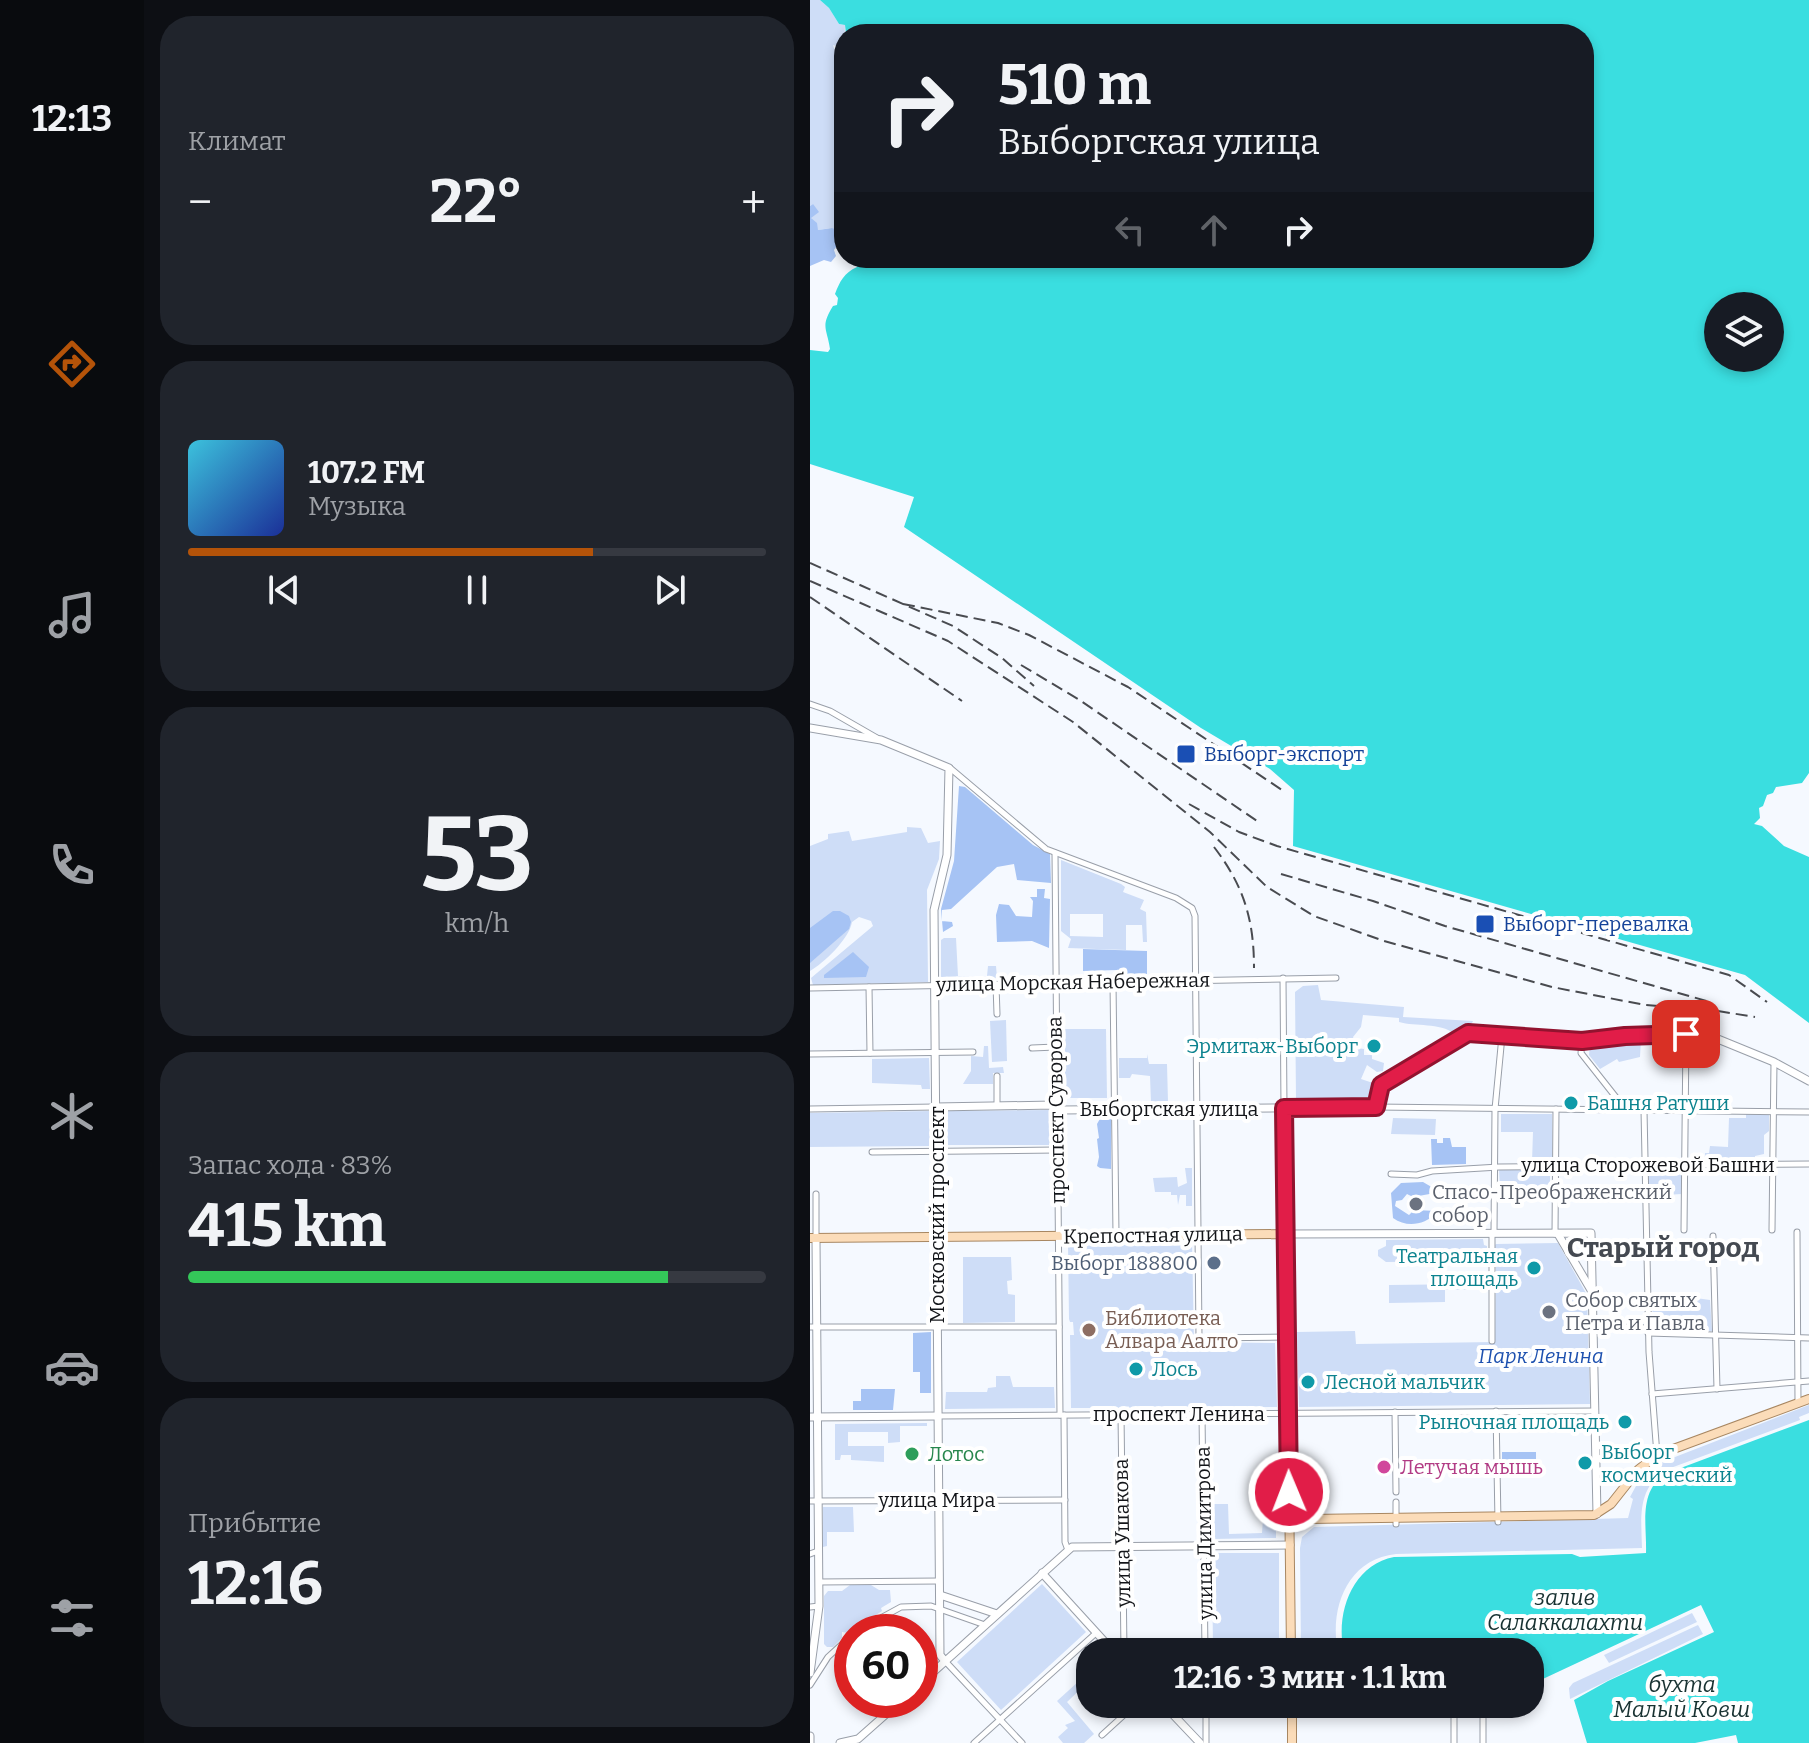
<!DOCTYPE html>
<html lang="ru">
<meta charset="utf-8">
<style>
body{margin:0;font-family:Bitter,serif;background:#20242c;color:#f1f3f6;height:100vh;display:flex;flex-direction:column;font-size:30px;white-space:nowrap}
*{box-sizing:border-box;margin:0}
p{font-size:26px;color:#9ea1a6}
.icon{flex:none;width:44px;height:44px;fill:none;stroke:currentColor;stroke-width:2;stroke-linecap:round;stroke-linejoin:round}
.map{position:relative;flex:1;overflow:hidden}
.details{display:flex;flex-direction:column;gap:16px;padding:16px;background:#0d0f14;width:666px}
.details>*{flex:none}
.hud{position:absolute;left:24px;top:24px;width:760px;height:244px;border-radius:32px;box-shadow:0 4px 12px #0003;background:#171b24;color:#f1f3f6;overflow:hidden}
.controls{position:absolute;left:894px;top:292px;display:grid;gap:16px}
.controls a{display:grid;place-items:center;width:80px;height:80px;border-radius:50%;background:#171b24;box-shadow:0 4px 12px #0003;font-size:40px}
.speed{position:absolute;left:24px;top:1614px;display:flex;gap:16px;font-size:40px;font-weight:700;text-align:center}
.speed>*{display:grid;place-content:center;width:104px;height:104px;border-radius:50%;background:#171b24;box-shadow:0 4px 12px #0003;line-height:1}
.speed .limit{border:12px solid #d22;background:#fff;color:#111}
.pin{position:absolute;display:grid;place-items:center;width:68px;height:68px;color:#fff;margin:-34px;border-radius:16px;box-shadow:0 4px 12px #0006}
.me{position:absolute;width:88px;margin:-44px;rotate:359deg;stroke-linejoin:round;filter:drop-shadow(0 0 6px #0008)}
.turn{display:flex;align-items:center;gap:28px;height:168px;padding:0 32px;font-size:36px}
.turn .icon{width:104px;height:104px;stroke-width:2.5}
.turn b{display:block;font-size:56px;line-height:68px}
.lanes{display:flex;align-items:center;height:76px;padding:0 32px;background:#0003;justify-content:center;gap:40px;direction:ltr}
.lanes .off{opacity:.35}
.big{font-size:60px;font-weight:700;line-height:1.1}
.details .card{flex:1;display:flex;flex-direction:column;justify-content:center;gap:12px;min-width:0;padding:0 28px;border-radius:32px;background:#20242c}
.details .dial{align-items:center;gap:0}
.dial b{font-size:104px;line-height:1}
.song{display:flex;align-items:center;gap:24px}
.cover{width:96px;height:96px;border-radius:12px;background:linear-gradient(135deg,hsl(190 70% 55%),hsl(230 70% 35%))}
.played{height:8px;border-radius:4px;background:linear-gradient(90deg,#b45309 70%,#363941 70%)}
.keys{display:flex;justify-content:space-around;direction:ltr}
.heat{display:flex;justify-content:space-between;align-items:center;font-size:44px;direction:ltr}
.charge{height:12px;border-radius:6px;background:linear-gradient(90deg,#34c759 83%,#363941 0)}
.trip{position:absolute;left:266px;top:1638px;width:468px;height:80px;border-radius:32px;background:#171b24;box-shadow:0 4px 12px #0003;font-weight:700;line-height:80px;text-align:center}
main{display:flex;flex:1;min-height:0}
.tab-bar{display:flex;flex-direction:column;width:144px;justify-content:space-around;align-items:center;background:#090b0e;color:#9ea1a6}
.tab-bar .icon{width:56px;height:56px}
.tab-bar .active{color:#b45309}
.tab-bar b{font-size:36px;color:#f1f3f6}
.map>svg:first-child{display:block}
.green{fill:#ceddf7;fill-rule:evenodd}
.forest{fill:#a6c3f4}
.water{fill:#3adee0;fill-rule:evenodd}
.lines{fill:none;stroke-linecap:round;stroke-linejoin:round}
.street-casing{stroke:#999fa9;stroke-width:7}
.secondary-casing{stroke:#999fa9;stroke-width:9}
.primary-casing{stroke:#a88762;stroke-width:10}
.street{stroke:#fff;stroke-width:5}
.secondary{stroke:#fff;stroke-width:7}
.primary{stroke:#fbdcb9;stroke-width:8}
.rail{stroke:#494b50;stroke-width:2;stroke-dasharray:12 6;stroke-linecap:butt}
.route-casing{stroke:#92132f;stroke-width:20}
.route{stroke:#e11d48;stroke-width:14}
.transit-dot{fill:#1a4fb4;stroke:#fff;stroke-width:3}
.culture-dot{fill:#0f9aa8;stroke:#fff;stroke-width:3}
.worship-dot{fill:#6b7280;stroke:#fff;stroke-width:3}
.service-dot{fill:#5c6f8a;stroke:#fff;stroke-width:3}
.education-dot{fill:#8d6e63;stroke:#fff;stroke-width:3}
.leisure-dot{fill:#2e9e5b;stroke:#fff;stroke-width:3}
.hotel-dot{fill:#d1479c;stroke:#fff;stroke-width:3}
.labels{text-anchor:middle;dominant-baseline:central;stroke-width:8;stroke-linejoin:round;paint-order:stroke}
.transit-label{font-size:20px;fill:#164399;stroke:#fff;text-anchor:start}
.street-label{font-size:20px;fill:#131519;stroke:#fff}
.culture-label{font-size:20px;fill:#0d838f;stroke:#fff;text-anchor:start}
.worship-label{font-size:20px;fill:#5b616d;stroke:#fff;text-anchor:start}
.service-label{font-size:20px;fill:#4e5e75;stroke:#fff;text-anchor:end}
.education-label{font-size:20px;fill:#785e54;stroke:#fff;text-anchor:start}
.park-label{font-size:20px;font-style:italic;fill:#1e51af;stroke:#fff}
.leisure-label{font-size:20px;fill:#27864d;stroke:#fff;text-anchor:start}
.hotel-label{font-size:20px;fill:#b23c85;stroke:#fff;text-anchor:start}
.water-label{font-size:22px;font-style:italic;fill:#183232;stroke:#fff}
.district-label{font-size:28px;font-weight:bold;fill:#444951;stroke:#fff}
</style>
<main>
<nav class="tab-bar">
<b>12:13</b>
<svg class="icon active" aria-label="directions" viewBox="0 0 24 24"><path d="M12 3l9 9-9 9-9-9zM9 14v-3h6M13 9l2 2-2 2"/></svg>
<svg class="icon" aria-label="music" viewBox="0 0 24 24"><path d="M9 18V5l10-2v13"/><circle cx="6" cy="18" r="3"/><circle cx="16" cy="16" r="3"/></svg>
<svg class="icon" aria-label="phone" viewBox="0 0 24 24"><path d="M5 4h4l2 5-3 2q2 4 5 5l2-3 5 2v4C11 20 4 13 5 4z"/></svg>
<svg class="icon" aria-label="climate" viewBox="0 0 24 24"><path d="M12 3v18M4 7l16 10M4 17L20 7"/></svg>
<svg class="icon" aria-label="car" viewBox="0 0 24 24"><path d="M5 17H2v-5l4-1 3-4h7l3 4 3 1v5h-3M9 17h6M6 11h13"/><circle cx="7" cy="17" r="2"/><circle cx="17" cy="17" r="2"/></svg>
<svg class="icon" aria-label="filters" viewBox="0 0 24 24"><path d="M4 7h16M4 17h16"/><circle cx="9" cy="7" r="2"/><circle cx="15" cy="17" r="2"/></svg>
</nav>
<section class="details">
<div class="card"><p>Климат</p>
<div class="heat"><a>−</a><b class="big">22°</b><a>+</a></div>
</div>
<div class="card">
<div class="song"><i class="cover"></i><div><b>107.2 FM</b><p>Музыка</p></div></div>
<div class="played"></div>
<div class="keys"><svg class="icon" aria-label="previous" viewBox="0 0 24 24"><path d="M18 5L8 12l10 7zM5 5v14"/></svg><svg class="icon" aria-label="pause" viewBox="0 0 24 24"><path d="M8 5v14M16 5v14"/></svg><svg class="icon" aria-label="next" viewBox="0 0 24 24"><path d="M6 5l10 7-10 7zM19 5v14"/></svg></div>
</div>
<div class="card dial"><b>53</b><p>km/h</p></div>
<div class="card"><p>Запас хода · 83%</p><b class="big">415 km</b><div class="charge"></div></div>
<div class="card"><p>Прибытие</p><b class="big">12:16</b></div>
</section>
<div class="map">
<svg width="999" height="1743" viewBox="0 0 999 1743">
<rect width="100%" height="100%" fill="#f5f9ff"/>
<g class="green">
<path d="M0,0H10L19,8L29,24L35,25L34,49L23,45L30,68L34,115V195L26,210L32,219L30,231L21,228L8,230L1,218L3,204L0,206Z"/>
<path d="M97,827L111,828L118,843L130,841L129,859L117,890L118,982L3,985L1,978L63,926L61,921L49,917L42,922C39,939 14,963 0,971V846L18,839V834L39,831L42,841L97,832Z"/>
<path d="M251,860L311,884L315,887L313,892L334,900L330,909L336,912L337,942H333L332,925H316V950L258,948L261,939L251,931ZM260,914H293V937L260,936Z"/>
<path d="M134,938H146L148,976H177L178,966H186L187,978L131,980V940Z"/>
<path d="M508,985L511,1000L594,1007L593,1017L663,1021L662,1023L645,1034C629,1022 606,1027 589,1022V1018L553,1015L551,1027L543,1037L547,1048L554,1049V1055H562V1059L574,1063L573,1071L567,1072L557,1065L551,1079L563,1083L559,1100H486L485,992L493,986Z"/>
<path d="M196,1020L197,1061L182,1062L180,1021Z"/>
<path d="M255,1029H296L297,1098H255Z"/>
<path d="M816,1040H831L830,1057L809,1062L807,1059L790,1069L779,1055L780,1046Z"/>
<path d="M174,1046H178L179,1068L193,1067L194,1073H183V1084H153L161,1071V1056L173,1057Z"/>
<path d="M337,1054L339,1064H357L358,1102L341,1103L340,1076L322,1074L320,1078H309V1058H337Z"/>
<path d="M119,1058L120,1089H112L111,1085L62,1083V1059Z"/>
<path d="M243,1110V1145H133L132,1111Z"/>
<path d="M120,1111V1146L0,1147V1113Z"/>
<path d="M691,1114H742V1162H722L723,1132H691Z"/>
<path d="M936,1114L959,1115V1131L954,1135V1154L945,1156V1162H895V1153H899L900,1146L918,1147L919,1118H936Z"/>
<path d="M583,1118L626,1119L625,1135L581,1134Z"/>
<path d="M837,1167H872V1194L854,1195L852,1191L837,1189Z"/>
<path d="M375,1168H382V1206H376V1195H370L368,1205L367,1195H361V1192H345L343,1178L367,1177L368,1187L377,1183Z"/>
<path d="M689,1169H740V1189H690Z"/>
<path d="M673,1239L674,1245L677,1246V1261L576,1262L568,1256V1250L576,1246V1240Z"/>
<path d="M382,1242L384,1342L465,1343L467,1407L320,1408L318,1406L317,1408H261L260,1335H264L263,1322H260L259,1319L258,1244Z"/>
<path d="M748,1243L777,1295L780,1404L489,1407L487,1332L545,1331L546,1344L685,1342L686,1258H683V1247L686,1244Z"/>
<path d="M153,1257H201L202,1280L197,1281L198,1294L205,1295V1322L153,1323Z"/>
<path d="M665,1284V1290H635V1302L579,1303V1285Z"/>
<path d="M886,1298L900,1300L902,1331L850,1329L843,1325L842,1302L848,1301L849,1307L888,1304Z"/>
<path d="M186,1376H200L203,1387H244L245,1408L135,1409L136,1392H177L178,1388L186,1387Z"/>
<path d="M999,1405V1413L989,1417L990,1420L858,1469C827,1487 831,1516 832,1548L586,1554C537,1559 519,1609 528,1652H491L490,1548L492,1537L504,1527L818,1518L823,1499L820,1497L832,1475L847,1464Z"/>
<path d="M117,1423V1426H90V1442L78,1443V1432H38V1446H74V1462L41,1460V1455H31L30,1460H25V1424Z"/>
<path d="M401,1504H418L419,1534L452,1533L453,1519H462V1507H466V1538L401,1539Z"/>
<path d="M13,1507H43L44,1532H17V1546L13,1547Z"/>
<path d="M402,1553H469V1652H403Z"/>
<path d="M232,1584L276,1632L191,1710L147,1662Z"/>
<path d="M40,1585H61L69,1590H80L81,1602L71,1608L72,1611L38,1633L32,1632V1638L23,1647H17L14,1644V1596L18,1591H32Z"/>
<path d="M882,1613L887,1622L799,1663L794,1655Z"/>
<path d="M888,1625L893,1634L760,1699L759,1688L763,1683Z"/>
<path d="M280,1671V1680L257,1702L284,1734L274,1743H253L248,1737L258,1728L255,1725L265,1721L247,1701Z"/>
</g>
<g class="forest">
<path d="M34,195V242L29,243L24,250L26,256L21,262L14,260L0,266V206L3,204L9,212L1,218L7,223L8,230L22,228L30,231L32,219L26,210L27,200Z"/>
<path d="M149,786L155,787L223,845L240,854L241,883L207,880L204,864L187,867L141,909L132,910V921L142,922L143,926L133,932L131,909L144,861Z"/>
<path d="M227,889H235L234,898L240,899L239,948L222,941L187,942L186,915L189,904L199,905L206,916L222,917L223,901L220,897H227Z"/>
<path d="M23,911H30L39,916L41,922L39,929L0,963V928Z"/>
<path d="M273,949L337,951V974H308V970L273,971Z"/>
<path d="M43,952L59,967L56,977L14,978V975Z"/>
<path d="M291,1117H301V1169L290,1168L287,1166L289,1157L287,1139L289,1138L287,1124Z"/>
<path d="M633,1138H640L642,1147H656V1164L622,1165L621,1139H627V1143H633Z"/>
<path d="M613,1182L625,1189V1193L603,1197L597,1194L592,1200L586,1201L585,1206L599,1215L604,1210L627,1211V1213C614,1225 597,1228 583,1218L581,1193L591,1183Z"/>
<path d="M121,1332V1393H110V1372H103V1333Z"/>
<path d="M51,1389H85L83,1410H43V1401H51Z"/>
<path d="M692,1452H726V1478H707V1471H692Z"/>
</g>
<g class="water">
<path d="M10,0H999V773L992,783L966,787L963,793L957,795L953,806L949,808L950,818L944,824L952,826L974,846L999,857V1023L935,975L483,846L484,790L460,769L391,728L94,527L104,497L0,464V350L18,352L20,349C17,328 10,327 23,306L27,305L28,298L25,294C30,281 34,273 47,267L50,258H774V34H36L35,25L29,24L19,8ZM960,306V358H908V306Z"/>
<path d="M999,1420V1743H928L926,1735L885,1743H777L764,1700L798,1681L904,1632L891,1605L720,1685V1652H534C525,1614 542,1565 584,1557L762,1554L770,1557L836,1553C837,1523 827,1488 860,1472Z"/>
</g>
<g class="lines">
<defs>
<g id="street">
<path d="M0,704L20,711L67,738"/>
<path d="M140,768L236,849L366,898L382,908L385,916L389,1338L477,1337"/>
<path d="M245,853L250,1415"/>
<path d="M473,978L474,1108"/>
<path d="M303,982L306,1235"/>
<path d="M186,985L187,1014"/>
<path d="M59,987L60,1053"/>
<path d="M0,988L526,978"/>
<path d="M772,1041L771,1053L816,1110"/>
<path d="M222,1048L246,1047"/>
<path d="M0,1054L163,1052"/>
<path d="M187,1076V1106"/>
<path d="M566,1107L999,1112"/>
<path d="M0,1109L125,1107"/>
<path d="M834,1110L839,1352L847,1455"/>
<path d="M62,1152L247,1150"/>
<path d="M581,1174L607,1175L622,1171L689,1167L999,1164"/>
<path d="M6,1194V1238"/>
<path d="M874,1230L876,1035"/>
<path d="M962,1230L964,1062"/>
<path d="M987,1232L988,1403"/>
<path d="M682,1233V1341"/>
<path d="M684,1233L685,1109L692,1036"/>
<path d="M745,1234L746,1109"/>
<path d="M903,1236L907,1389"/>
<path d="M784,1326L838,1328"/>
<path d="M0,1327H249"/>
<path d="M838,1333L999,1338"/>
<path d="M842,1394L999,1381"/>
<path d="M686,1411L688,1522"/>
<path d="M585,1412L586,1492"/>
<path d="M311,1414L314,1652"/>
<path d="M392,1414L395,1652"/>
<path d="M254,1415L255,1542L258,1550"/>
<path d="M128,1416L785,1411"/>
<path d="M0,1501L255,1500"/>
<path d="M586,1502V1524"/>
<path d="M0,1554L8,1551"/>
<path d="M9,1582L129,1581"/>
<path d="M0,1607L9,1606"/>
<path d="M45,1632L91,1607L121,1606L175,1625"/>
<path d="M135,1661L212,1743"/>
<path d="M0,1685L18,1657L42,1635"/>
<path d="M396,1704V1743"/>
<path d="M292,1735L326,1704"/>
<path d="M164,1743L286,1633"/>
<path d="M644,1743V1704"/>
<path d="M673,1743V1704"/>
</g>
<g id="secondary">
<path d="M0,728L71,740L139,768L137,855L124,910L130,1655L135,1661"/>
<path d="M126,1107L243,1105L251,1110L566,1107L571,1085L658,1033L772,1041L815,1036L898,1035L964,1062L999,1081"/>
<path d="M474,1108L476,1234L781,1233L787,1514"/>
<path d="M748,1234L781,1290"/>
<path d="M0,1417L128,1416"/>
<path d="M232,1573L304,1652"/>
<path d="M130,1595L187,1614"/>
<path d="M0,1673L9,1606L6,1238"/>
<path d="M110,1684L262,1547L480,1545"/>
<path d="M353,1704L390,1743"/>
<path d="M0,1736V1743"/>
<path d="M30,1743L48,1739L92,1700"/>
</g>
<g id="primary">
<path d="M0,1238L476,1234L481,1652"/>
<path d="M479,1523L498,1519L784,1515L801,1504L828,1470L847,1455L999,1399"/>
<path d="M482,1704V1743"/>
</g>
</defs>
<use href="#street" class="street-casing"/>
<use href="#secondary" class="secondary-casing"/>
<use href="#primary" class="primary-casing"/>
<use href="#street" class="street"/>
<use href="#secondary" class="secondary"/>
<use href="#primary" class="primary"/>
<g class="rail">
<path d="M0,563L143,626L192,658L224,686"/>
<path d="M0,581L138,641L263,722L400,832L457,887L504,916L574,941L742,987L835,1005L908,1011L945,1017"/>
<path d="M0,597L152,701"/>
<path d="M93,604L188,623L219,635L318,687L475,792"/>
<path d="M211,665L268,699L447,821"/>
<path d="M379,804L429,832L467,846L919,975L957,1002"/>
<path d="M404,847C434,886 444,920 444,968"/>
<path d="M471,874L563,901L635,926L900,1002"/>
</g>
</g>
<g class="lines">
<defs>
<path id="route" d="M479,1492L474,1108L566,1107L571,1085L658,1033L772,1041L815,1036L876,1034"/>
</defs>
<use href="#route" class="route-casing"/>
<use href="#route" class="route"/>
</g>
<g class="transit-dot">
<rect x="366" y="744" width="20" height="20" rx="4"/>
<rect x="665" y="914" width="20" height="20" rx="4"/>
</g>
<g class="culture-dot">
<circle cx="564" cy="1046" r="8"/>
<circle cx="761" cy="1103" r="8"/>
<circle cx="724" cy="1268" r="8"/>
<circle cx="326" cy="1369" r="8"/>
<circle cx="498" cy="1382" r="8"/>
<circle cx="815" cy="1422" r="8"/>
<circle cx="775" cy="1463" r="8"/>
</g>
<g class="worship-dot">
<circle cx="606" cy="1204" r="8"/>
<circle cx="739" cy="1312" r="8"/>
</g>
<circle class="service-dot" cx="404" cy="1263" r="8"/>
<circle class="education-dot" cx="279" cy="1330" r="8"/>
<circle class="leisure-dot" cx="102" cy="1454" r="8"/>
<circle class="hotel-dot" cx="574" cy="1467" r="8"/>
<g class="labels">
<g class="transit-label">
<text x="394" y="754">Выборг-экспорт</text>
<text x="693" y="924">Выборг-перевалка</text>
</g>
<g class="street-label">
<text transform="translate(263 982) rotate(-1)">улица Морская Набережная</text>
<text x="359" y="1109">Выборгская улица</text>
<text transform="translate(246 1110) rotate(-91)">проспект Суворова</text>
<text x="838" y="1165">улица Сторожевой Башни</text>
<text transform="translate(127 1215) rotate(-90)">Московский проспект</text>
<text transform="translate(343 1235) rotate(-1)">Крепостная улица</text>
<text x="369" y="1414">проспект Ленина</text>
<text x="127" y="1500">улица Мира</text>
<text transform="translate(312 1533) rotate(-91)">улица Ушакова</text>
<text transform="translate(394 1533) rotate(-91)">улица Димитрова</text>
</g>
<g class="culture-label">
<text x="548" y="1046" text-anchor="end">Эрмитаж-Выборг</text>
<text x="777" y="1103">Башня Ратуши</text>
<text x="708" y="1256" text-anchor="end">Театральная<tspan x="708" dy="23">площадь</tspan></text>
<text x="342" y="1369">Лось</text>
<text x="514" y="1382">Лесной мальчик</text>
<text x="799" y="1422" text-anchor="end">Рыночная площадь</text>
<text x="791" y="1452">Выборг<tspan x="791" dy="23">космический</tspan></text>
</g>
<g class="worship-label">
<text x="622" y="1192">Спасо-Преображенский<tspan x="622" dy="23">собор</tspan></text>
<text x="755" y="1300">Собор святых<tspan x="755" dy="23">Петра и Павла</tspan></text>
</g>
<g class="service-label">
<text x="388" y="1263">Выборг 188800</text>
</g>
<g class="education-label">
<text x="295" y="1318">Библиотека<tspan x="295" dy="23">Алвара Аалто</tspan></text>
</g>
<g class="park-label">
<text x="731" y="1356">Парк Ленина</text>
</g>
<g class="leisure-label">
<text x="118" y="1454">Лотос</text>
</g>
<g class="hotel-label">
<text x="590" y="1467">Летучая мышь</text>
</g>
<g class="water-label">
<text x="755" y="1597">залив<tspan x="755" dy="25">Салаккалахти</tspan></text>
<text x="872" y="1684">бухта<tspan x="872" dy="25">Малый Ковш</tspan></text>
</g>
<g class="district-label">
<text x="853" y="1247">Старый город</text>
</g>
</g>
</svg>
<div class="controls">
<a><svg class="icon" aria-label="layers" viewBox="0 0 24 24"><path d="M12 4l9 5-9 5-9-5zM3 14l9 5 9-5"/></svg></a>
</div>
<div class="speed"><div class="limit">60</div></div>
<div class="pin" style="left:876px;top:1034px;background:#d93025"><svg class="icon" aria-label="arrive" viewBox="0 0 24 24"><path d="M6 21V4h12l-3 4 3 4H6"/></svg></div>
<svg class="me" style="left:479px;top:1492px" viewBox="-20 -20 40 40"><circle r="17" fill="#e11d48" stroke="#fff" stroke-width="3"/><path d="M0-11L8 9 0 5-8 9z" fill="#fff"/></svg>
<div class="trip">12:16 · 3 мин · 1.1 km</div>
<div class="hud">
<div class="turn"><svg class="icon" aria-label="right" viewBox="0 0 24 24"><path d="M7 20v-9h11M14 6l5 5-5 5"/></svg><div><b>510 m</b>Выборгская улица</div></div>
<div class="lanes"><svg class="icon off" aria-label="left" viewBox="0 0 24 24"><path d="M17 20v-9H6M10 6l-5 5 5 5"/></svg><svg class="icon off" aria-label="ahead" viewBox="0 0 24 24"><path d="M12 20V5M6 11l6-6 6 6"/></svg><svg class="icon" aria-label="right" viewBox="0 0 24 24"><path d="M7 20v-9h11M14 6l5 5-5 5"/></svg></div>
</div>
</div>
</main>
